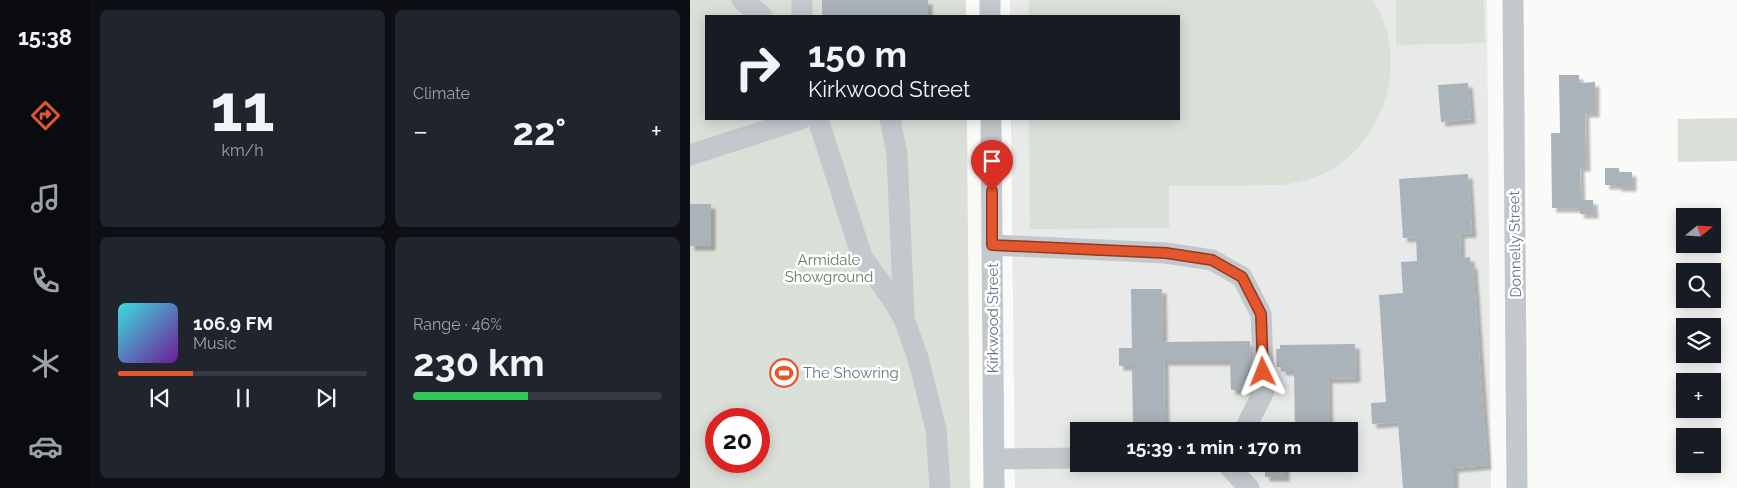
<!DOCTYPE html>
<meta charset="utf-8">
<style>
body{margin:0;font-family:Raleway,sans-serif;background:#20242c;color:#f1f3f6;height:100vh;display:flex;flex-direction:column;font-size:19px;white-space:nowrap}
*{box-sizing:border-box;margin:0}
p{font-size:16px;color:#9ea1a6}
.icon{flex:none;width:28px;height:28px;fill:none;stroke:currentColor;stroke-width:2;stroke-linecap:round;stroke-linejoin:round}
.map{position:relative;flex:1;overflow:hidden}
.details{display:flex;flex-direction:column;gap:10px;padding:10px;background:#0d0f14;width:600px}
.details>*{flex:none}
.banner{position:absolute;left:15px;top:15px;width:475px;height:105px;border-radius:0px;box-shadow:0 2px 12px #0003;background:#171b24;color:#f1f3f6;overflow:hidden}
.needle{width:32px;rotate:72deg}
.buttons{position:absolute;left:986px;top:208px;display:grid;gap:10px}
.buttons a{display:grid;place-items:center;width:45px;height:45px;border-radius:0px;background:#171b24;box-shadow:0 2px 12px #0003;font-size:25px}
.speed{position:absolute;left:15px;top:408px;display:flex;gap:10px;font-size:25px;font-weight:700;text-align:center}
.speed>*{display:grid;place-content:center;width:65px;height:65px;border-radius:50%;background:#171b24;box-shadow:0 2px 12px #0003;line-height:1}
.speed .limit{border:8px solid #d22;background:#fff;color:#111}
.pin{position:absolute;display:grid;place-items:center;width:42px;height:42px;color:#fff;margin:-51px -21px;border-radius:50% 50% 50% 0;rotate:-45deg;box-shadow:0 0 5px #0007}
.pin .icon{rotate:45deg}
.me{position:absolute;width:55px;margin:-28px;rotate:358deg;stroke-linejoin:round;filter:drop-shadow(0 0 4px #0008)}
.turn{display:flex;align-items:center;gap:18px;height:105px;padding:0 20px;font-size:22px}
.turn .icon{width:65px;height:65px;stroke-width:2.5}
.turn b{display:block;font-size:35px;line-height:42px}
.big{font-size:38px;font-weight:700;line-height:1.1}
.details .card{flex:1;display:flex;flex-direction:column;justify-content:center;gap:8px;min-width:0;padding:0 18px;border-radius:8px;background:#20242c}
.details .dial{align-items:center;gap:0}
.dial b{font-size:65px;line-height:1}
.song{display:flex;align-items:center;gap:15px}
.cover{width:60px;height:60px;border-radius:8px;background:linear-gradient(135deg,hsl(180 70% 55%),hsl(280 70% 35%))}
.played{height:5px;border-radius:2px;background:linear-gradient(90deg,#e4572e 30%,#363941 30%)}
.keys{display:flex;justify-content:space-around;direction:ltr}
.heat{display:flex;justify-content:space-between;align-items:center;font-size:28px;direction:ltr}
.charge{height:8px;border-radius:4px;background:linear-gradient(90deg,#34c759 46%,#363941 0)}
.details .tiles{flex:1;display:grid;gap:10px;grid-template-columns:repeat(2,1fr)}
.trip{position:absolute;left:380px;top:422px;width:288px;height:50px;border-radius:0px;background:#171b24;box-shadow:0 2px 12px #0003;font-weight:700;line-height:50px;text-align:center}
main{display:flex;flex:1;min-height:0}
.tab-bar{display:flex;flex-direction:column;width:90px;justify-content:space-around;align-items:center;background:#090b0e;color:#9ea1a6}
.tab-bar .icon{width:35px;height:35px}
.tab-bar .current{color:#e4572e}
.tab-bar b{font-size:22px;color:#f1f3f6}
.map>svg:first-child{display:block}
.built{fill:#e8e9e9;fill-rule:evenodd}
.green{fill:#dadfd7;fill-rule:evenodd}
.building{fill:#aab3b9;filter:url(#shadow)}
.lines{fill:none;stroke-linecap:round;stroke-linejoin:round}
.minor{stroke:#c3c8cc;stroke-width:21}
.route-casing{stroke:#94391e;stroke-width:12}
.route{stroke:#e4572e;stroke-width:9}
.labels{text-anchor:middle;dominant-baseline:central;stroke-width:5;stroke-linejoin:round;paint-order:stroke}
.street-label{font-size:15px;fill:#657683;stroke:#fff}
.park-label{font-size:15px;fill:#687a64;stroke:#fff}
.poi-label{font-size:15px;fill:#657683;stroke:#fff;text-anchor:start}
</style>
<main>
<nav class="tab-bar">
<b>15:38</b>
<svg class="icon current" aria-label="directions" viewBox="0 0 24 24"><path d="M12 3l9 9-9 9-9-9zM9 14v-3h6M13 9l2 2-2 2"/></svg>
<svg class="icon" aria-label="music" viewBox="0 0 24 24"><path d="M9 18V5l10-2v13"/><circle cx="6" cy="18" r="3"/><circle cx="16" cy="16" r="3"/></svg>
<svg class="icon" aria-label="phone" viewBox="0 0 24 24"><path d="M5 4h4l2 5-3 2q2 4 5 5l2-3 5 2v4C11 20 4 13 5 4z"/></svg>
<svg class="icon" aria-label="climate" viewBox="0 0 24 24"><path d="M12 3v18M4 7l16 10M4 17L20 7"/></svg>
<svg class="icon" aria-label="car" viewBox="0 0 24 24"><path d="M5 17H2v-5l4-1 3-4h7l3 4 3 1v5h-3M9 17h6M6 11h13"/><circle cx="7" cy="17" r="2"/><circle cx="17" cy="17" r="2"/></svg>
</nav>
<section class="details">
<div class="tiles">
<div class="card dial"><b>11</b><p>km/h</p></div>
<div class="card"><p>Climate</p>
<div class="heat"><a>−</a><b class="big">22°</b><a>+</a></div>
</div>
<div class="card">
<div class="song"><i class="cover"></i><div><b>106.9 FM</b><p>Music</p></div></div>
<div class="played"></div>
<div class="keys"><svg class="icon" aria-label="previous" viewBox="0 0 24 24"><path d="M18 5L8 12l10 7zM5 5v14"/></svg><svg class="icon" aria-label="pause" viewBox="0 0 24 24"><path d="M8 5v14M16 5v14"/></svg><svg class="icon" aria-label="next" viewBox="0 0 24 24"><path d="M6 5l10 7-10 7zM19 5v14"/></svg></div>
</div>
<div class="card"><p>Range · 46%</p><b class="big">230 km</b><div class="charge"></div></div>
</div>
</section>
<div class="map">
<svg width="1047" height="488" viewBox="0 0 1047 488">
<defs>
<filter id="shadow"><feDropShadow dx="4.5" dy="4.5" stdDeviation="1" flood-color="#0004"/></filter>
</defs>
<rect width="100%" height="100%" fill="#fafaf8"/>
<path class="built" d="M320,0H797L801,488H325L321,119H489V16H320ZM389,431H659V464H389Z"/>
<g class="green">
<path d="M0,0H276V16H16V119H277L280,488H0ZM26,419H69V461H26Z"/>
<path d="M339,0H683C718,56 699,132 644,168C629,177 612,182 594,185L479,186V228L340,229L339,119H489V16H339Z"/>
<path d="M706,0H794L795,43L706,45Z"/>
<path d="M1047,118V161L988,162V119Z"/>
</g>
<g class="building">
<rect x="132" y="0" width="106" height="16"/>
<path d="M869,75H889V83L905,82V113H895L896,167H890L891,200H903L904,214H890L889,208H862L861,133H870Z"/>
<path d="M778,83L781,119L751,122L748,85Z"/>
<path d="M915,168H929V172H942V187H927V185H915Z"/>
<path d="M778,174L782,233L770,234L771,258L780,257L781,265H783L797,465L764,468V488H713L708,422L682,424L681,403L696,402L689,295L713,293L711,262L727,261L726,237L713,238L709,179Z"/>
<rect x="0" y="204" width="21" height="42"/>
<path d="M441,289H472L473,342L560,341L561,390H541L540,361H474L475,427H443L442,366H429V348H442Z"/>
<path d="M665,344L666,378L638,379L639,431H605L604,371H591V367H587L586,349H590V345Z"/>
<rect x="575" y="464" width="20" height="13"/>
</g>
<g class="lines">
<g class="minor">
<path d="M52,0L72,16"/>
<path d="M112,0V16"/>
<path d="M300,0V16"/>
<path d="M823,0L827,488"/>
<path d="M128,119L172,257L203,300L214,319L228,358L246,429L250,488"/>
<path d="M200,119L207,154L214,317"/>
<path d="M301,119L304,488"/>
<path d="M0,155L111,119"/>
<path d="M302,245L476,253L522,260L552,277L571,314L574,391L556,427L552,431"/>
<path d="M304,459L389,458"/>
<path d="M537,464L559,488"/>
</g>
</g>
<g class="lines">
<defs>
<path id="route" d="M302,191V245L476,253L522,260L552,277L571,314L573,372"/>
</defs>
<use href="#route" class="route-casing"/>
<use href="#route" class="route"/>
</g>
<defs>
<symbol id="stadium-ring" viewBox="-11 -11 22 22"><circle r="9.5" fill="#fff" stroke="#e4572e" stroke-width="1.5"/><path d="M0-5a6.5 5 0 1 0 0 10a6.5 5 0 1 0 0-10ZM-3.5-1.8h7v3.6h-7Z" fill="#e4572e"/></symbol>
</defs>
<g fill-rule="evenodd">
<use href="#stadium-ring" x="78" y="357" width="32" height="32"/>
</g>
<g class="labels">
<g class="street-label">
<text transform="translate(825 244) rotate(-91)">Donnelly Street</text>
<text transform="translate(303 318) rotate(-90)">Kirkwood Street</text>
</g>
<g class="park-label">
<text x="139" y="260">Armidale<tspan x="139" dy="17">Showground</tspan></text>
</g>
<g class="poi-label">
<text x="113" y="373">The Showring</text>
</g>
</g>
</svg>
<div class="buttons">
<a><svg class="needle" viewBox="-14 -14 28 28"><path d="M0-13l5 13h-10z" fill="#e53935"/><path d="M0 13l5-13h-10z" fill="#9ea1a6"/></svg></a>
<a><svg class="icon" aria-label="search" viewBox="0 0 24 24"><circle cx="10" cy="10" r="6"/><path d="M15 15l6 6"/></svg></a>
<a><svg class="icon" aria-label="layers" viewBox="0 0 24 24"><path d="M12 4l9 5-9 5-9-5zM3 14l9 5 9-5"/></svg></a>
<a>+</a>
<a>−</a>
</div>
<div class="speed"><div class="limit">20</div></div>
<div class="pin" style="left:302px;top:191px;background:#d93025"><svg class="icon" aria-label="arrive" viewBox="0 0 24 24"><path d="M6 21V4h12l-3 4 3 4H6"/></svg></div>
<svg class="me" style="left:573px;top:372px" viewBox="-20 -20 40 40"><path d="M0-17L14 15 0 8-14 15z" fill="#e4572e" stroke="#fff" stroke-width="4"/></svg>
<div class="trip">15:39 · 1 min · 170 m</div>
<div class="banner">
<div class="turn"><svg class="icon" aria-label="right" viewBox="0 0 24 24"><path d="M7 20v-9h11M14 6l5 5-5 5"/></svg><div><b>150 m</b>Kirkwood Street</div></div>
</div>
</div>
</main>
